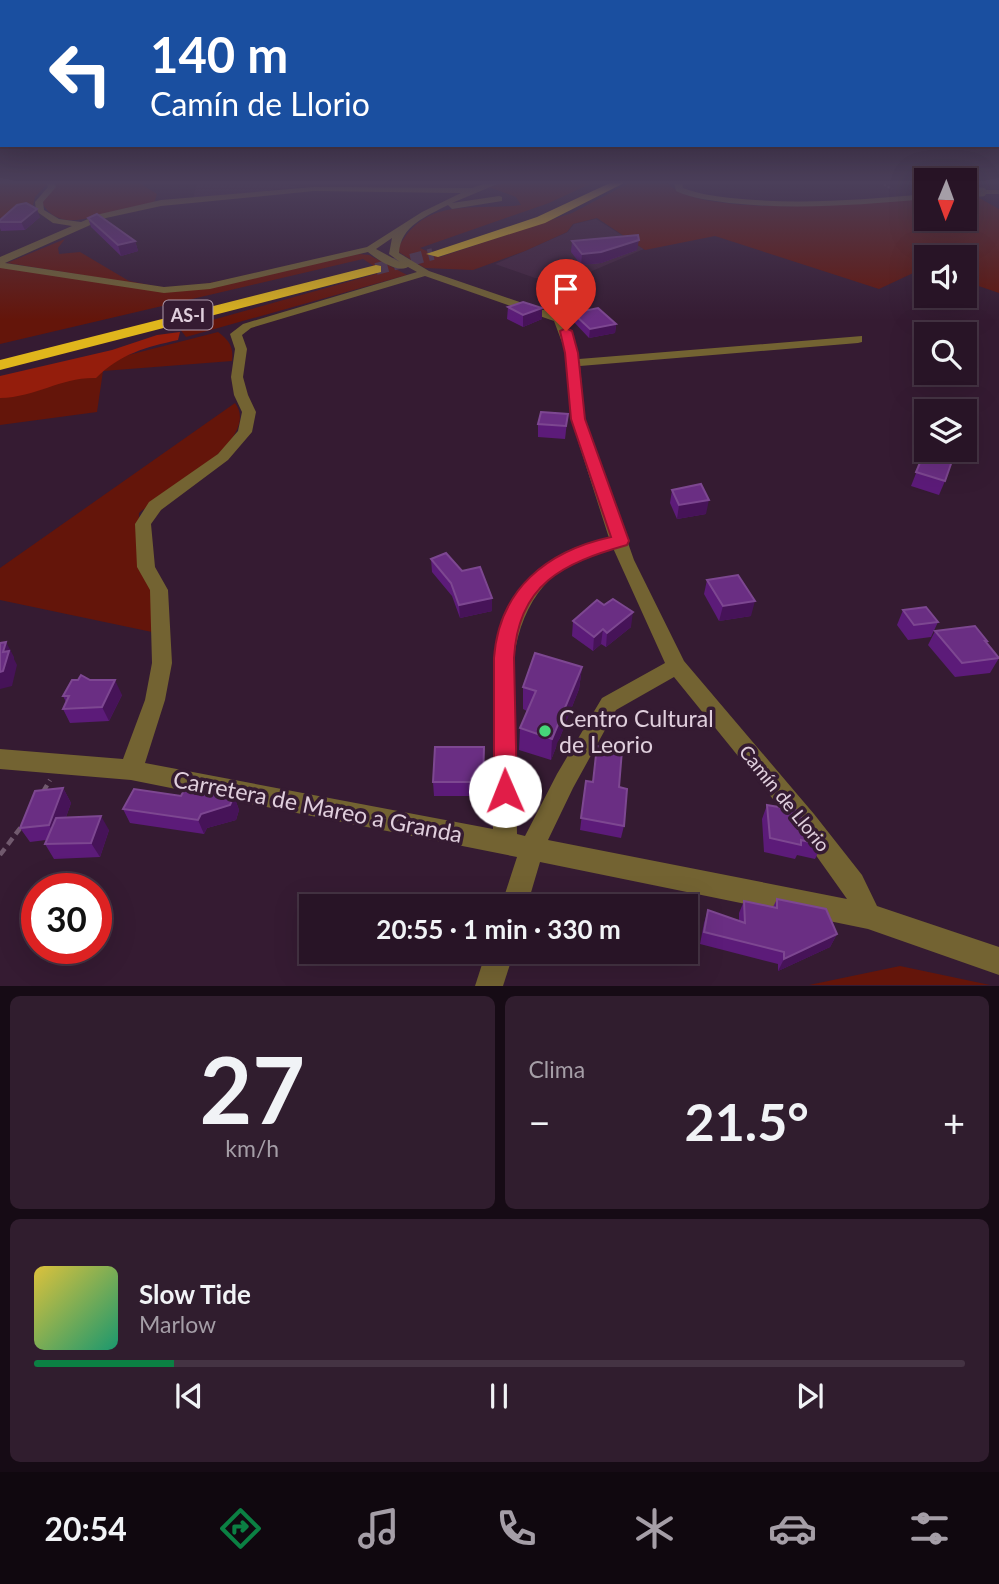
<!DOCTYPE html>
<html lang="es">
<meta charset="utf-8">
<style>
body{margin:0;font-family:Lato,sans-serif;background:#301d2e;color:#f1f3f6;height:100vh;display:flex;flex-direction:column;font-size:26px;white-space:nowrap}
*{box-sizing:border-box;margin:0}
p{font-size:23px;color:#a59ea7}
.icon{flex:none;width:38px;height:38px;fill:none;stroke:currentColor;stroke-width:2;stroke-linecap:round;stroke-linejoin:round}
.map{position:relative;height:986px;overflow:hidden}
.side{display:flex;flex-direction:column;gap:10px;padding:10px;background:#160b15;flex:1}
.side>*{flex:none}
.banner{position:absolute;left:0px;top:0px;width:999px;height:147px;box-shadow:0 7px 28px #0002,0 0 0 2px #443343;background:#1a4fa0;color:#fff;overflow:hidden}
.needle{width:46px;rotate:181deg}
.controls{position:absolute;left:914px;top:168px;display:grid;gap:14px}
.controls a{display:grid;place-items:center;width:63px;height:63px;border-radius:0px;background:#281426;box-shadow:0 7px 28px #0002,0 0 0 2px #443343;font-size:35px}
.speed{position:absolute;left:21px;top:873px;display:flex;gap:14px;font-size:35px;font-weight:700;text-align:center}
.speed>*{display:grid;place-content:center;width:91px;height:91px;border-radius:50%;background:#281426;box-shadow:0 7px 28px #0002,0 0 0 2px #443343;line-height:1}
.speed .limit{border:10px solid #d22;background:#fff;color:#111}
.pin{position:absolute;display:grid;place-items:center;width:60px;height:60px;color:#fff;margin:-72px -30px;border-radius:50% 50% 50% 0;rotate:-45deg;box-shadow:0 0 7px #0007}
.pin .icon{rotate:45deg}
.me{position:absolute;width:77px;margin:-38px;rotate:359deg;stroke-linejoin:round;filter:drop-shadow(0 0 5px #0008)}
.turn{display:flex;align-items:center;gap:24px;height:147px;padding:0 35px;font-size:32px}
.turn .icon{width:91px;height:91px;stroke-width:2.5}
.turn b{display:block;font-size:49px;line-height:60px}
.big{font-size:52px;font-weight:700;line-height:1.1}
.side .tile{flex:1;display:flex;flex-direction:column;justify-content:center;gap:10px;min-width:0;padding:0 24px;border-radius:10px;background:#301d2e}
.side .dial{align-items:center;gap:0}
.dial b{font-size:91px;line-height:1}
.song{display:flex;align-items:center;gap:21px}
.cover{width:84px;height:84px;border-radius:10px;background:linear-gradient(135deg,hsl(50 70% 55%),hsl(160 70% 35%))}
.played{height:7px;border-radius:4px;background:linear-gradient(90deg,#0b8043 15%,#443343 15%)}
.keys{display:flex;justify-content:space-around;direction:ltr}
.heat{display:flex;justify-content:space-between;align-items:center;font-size:38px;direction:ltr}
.side .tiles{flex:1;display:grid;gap:10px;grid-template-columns:1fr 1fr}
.tile:last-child{grid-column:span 2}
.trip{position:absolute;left:299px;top:894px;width:399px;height:70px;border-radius:0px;background:#281426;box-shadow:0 7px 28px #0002,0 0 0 2px #443343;font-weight:700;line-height:70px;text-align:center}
.dock{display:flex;height:112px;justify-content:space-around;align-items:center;background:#10080f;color:#a59ea7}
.dock .icon{width:49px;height:49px}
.dock .on{color:#0b8043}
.dock b{font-size:32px;color:#f1f3f6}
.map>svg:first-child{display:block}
.built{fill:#42233e}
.green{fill:#64150a}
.forest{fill:#941d0c}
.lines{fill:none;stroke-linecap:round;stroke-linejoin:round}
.highway-tunnel{stroke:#4f364c;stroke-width:12;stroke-dasharray:12 6;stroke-linecap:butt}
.path-far1{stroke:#715a6e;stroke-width:2;stroke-dasharray:2.5 2;stroke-linecap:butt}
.path{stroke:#715a6e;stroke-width:4.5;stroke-dasharray:8 5;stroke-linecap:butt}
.minor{fill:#736332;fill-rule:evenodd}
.highway{fill:#e0b61c;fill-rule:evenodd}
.minor-bridge{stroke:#736332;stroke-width:9}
.wall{fill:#5c1b79}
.shaded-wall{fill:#461358}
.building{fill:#6a2e83;stroke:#7d4791;stroke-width:2}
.route{fill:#e11d48;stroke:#92132f;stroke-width:2}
.poi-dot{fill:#46d779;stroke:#351b32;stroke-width:2.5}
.labels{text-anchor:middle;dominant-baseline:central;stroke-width:7;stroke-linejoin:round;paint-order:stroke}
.shield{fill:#351b32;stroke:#ad99aa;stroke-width:2}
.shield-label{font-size:18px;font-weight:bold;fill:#e0cfdd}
.street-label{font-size:19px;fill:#e0cfdd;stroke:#351b32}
.near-poi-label{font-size:23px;fill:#e0cfdd;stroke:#351b32;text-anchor:start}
.near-street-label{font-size:23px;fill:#e0cfdd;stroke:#351b32}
</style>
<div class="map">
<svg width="999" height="986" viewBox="0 0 999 986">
<rect width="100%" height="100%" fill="#351b32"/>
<g class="built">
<path d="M197,182H272L299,187L193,199Z"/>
<path d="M596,219L644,249L592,271L580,282L574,299L566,300L563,295L565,282L535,278L495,264L568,232L574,224Z"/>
</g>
<g class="green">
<path d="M0,182H45L47,184L35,197L32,209L0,218Z"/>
<path d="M55,182H138L157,194L154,203C140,206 125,208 111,212C86,218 59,231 42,203L56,185Z"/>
<path d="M506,182H594L549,203L420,248L440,257L572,213L631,182H667C694,220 879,203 926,198V219H964V194H972L999,209V293L964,281V257H926V267L879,289L715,236L645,250L597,218L573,224L567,232L525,251L473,270L425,268L397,251C423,196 470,211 521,205L516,197L489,187Z"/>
<path d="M65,239L58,248L59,254L80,252L129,281L169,289L7,263Z"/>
<path d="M359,254L369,255L407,275L186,337L180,329L383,272L363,259L0,344V267L164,292Z"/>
<path d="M218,332C229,340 234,347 232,361L103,371L97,412L0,425V388Z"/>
<path d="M235,403C263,440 164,492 139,513L138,553L155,591L152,632L0,600V568Z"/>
<path d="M900,966L990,985H809Z"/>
</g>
<path class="forest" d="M180,332L178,340C146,347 120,354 96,378C61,377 37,397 0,398V376L112,350L157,335Z"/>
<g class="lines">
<path class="highway-tunnel" d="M376,269L433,254"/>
<path class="path-far1" d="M880,182L892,189"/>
<g class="path">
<path d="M43,792L50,780"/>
<path d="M0,855L21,827"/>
</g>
<g class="minor">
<path d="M46,182H54L56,187L43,202L44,210L59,219L81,222L100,214L161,200L314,187L472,188L489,182H502L452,203L499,196L502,197V201L452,209L448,205C427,216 400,226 399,253L429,271L543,310L561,303H569L572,314L565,320L579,359L862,336V342L858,343L580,366L585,419L626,537L629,541L628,543L634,560L684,661L814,814L862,875L877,906L999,947V975L868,929L540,862L527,906H501L517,857L131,780L0,769V749L123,759L145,700L152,663L150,590L137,567L135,524L149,502L218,454L238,431L242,412L234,395L231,377L235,349L230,334L243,324L417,272L408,267C397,273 378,260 368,252L210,289L164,293L0,268V257L72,226L53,223L36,211L35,202L48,187ZM314,191L461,193L422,212L367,247L210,283L164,287L5,263L106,218L161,206ZM392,238L389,254L400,262L376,249ZM425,276L554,321L566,353L571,419L609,538C542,550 505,592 494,658L493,829L145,763L165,700L172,663L168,590L155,567L151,524L161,510L228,460L252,432L256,412L248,395L243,377L247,349L242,335L251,328ZM613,548L665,663L602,698L557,774L525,836L517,834L514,658C522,600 553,560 613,548ZM674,677L798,830L847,899L548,840L573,788L616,710Z"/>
<path d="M674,182H682L683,188C698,194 714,196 731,198C796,205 861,200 926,194V199C860,205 795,210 729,203C711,200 693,199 676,191Z"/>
<path d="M982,190H999V194H979V190Z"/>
<path d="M486,952H514L503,986H475Z"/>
</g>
<g class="highway">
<path d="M612,182H626L545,223L438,257L426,254L537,217Z"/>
<path d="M376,265L381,266V272L0,370V360Z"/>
</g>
<path class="minor-bridge" d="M966,192H982"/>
</g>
<g class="wall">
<path d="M40,217L25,230L1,231L0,228V220Z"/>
<path d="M88,218L135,241L138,251L121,256L91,227Z"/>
<path d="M572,241L637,250L601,263L581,265L571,252Z"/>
<path d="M508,307L542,308V319L523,327L507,319Z"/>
<path d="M573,313L616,324L615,333L589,338L573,321Z"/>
<path d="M568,414L565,439L538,437V424Z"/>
<path d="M924,453L945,481L939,495L911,486Z"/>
<path d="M672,490L706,514L677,519L670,503Z"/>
<path d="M431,559L462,571L492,611L460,618L452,596L432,572Z"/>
<path d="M707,580L751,616L719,621L704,594Z"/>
<path d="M903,610L938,622L931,637L908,640L897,625Z"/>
<path d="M573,621L631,627L606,647L601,644L593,651L572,636Z"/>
<path d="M935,631L987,641L986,643L999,658L990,673L955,677L928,645Z"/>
<path d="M582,667L579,689L551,760L519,750L520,728L527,711L523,709V687Z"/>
<path d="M90,680L122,695L109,721L70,723L63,709L66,702L63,696Z"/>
<path d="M484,762V796H434L433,782Z"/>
<path d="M586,781L619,787L624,826L621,838L580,830Z"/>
<path d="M63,788L71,803L66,817L109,830L100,857L54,859L45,844L46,840L30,842L20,828Z"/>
<path d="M234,796L239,810L236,820L207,828L204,834L130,823L123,809Z"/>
<path d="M767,805L822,845L815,859L797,855L795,859L764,852L762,819Z"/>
<path d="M777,899L837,934L830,947L778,971V964L700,944L704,923L708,910L739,921V913L744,901L773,907Z"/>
</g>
<g class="shaded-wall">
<path d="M37,209L40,217L25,230L21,222Z"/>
<path d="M639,240L637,250L601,263L581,265L582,254Z"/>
<path d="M135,241L138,251L121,256L118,245Z"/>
<path d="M542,308V319L523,327V315Z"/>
<path d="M616,324L615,333L589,338L590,329Z"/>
<path d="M709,500L706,514L677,519L679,505Z"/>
<path d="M492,598V611L460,618L459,605Z"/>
<path d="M755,601L751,616L719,621L723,606Z"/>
<path d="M633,612L631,627L606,647L607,633Z"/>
<path d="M603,629L601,644L593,651L594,637Z"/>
<path d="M6,642L14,657V659L17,665L12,686L0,689V672Z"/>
<path d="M582,667L579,689L551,760L552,739Z"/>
<path d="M115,680L122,695L109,721L102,707Z"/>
<path d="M63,788L71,803L58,839L49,825Z"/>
<path d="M234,796L239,810L236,820L207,828L204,834L198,820L201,814Z"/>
<path d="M101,816L109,830L100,857L91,843Z"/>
<path d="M837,934L830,947L778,971L784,959Z"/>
</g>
<g class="building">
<path d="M26,203L37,209L21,222H0V220L17,205Z"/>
<path d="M97,214L135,241L118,245L88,218Z"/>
<path d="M638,235L639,240L601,252L582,254L572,241Z"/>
<path d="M523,302L542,308L523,315L508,307Z"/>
<path d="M598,308L616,324L590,329L573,313Z"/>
<path d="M541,412L568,414L566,426L538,424Z"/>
<path d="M924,453L952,461L945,481L916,472Z"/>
<path d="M701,484L709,500L679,505L672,490Z"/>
<path d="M446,553L462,571L480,567L492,598L459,605L451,583L431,559Z"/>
<path d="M738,575L755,601L723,606L707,580Z"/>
<path d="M613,599L633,612L607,633L603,629L594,637L573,621L597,600L604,605Z"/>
<path d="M926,607L938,622L914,625L903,610Z"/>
<path d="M975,626L987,641H985L999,658L962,663L935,631Z"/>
<path d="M6,642L3,652L9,651L3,671L0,672V643Z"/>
<path d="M535,653L582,667L552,739L520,728L536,691L523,687Z"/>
<path d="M81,675L90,680H115L102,707L63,709L69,696H63L72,680H78Z"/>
<path d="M597,746L622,750L619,787L627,789L624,826L581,818L586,781L593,782Z"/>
<path d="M435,747H484L483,782H433Z"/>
<path d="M187,785L234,796L230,805L201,814L198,820L123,809L134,789L181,796Z"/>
<path d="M63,788L49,825L20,828L35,791Z"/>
<path d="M767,805L796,810L822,845L801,840V845L770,838Z"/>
<path d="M101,816L91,843L45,844L56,818Z"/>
<path d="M777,899L826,909L837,934L784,959V952L704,932L708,910L745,923L744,901L777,908Z"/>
</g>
<linearGradient id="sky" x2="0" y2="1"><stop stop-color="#1d0f1c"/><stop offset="0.57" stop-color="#4b3f5a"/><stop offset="1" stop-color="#4b3f5a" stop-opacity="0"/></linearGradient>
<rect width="999" height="320" fill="url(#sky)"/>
<path class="route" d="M566,328L572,331L578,353L585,419L629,541L627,545C563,563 518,584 514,658L517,791L513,798L505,801L497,798L494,791V658C499,589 547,551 611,537L571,419L565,353L560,331Z"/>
<circle class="poi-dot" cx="545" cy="731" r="7"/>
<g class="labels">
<rect class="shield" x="163.5" y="300.5" width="49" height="29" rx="5"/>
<g class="shield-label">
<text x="188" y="315">AS-I</text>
</g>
<g class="street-label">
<text transform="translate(785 798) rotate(51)">Camín de Llorio</text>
</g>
<g class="near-poi-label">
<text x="559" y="718">Centro Cultural<tspan x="559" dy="26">de Leorio</tspan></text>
</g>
<g class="near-street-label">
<text transform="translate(318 806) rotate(11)">Carretera de Mareo a Granda</text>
</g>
</g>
</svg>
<div class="controls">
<a><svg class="needle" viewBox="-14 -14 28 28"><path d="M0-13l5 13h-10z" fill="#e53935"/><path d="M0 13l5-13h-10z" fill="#a59ea7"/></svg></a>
<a><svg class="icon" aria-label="sound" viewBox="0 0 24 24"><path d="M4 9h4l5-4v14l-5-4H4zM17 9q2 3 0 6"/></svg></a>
<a><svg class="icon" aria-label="search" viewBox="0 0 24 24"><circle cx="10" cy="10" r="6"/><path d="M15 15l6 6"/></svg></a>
<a><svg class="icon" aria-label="layers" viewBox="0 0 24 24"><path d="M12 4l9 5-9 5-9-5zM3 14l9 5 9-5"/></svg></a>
</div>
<div class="speed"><div class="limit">30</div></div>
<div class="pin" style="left:566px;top:331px;background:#d93025"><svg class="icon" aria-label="arrive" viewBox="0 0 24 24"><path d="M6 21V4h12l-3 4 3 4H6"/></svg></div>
<svg class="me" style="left:505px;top:791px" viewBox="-20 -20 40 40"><circle r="19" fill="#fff"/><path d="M0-13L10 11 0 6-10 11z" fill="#e11d48"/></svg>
<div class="trip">20:55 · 1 min · 330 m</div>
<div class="banner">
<div class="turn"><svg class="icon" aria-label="left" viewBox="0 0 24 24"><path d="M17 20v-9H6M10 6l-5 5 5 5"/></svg><div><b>140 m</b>Camín de Llorio</div></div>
</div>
</div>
<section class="side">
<div class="tiles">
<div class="tile dial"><b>27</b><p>km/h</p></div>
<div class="tile"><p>Clima</p>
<div class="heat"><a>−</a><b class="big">21.5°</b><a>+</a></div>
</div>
<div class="tile">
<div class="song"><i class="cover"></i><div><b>Slow Tide</b><p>Marlow</p></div></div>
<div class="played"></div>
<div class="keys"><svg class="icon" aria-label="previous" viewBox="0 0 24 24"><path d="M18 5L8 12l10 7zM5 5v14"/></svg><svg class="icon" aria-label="pause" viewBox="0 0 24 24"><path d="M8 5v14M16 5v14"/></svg><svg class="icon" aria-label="next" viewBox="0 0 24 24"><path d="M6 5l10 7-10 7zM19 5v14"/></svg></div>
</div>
</div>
</section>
<nav class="dock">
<b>20:54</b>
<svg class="icon on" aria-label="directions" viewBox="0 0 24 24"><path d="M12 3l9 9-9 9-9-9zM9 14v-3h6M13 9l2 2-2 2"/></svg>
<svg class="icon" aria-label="music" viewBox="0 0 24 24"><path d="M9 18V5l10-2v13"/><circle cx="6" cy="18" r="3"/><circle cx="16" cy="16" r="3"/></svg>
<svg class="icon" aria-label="phone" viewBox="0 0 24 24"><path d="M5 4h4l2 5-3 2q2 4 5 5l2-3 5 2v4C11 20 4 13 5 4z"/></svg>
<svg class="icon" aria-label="climate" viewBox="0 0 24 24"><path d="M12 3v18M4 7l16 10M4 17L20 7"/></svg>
<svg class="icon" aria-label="car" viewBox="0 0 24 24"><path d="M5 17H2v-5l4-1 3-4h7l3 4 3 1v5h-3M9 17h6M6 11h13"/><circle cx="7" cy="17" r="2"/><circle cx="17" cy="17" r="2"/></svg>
<svg class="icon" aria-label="filters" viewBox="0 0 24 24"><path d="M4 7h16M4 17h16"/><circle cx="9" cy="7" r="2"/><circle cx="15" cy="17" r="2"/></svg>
</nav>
